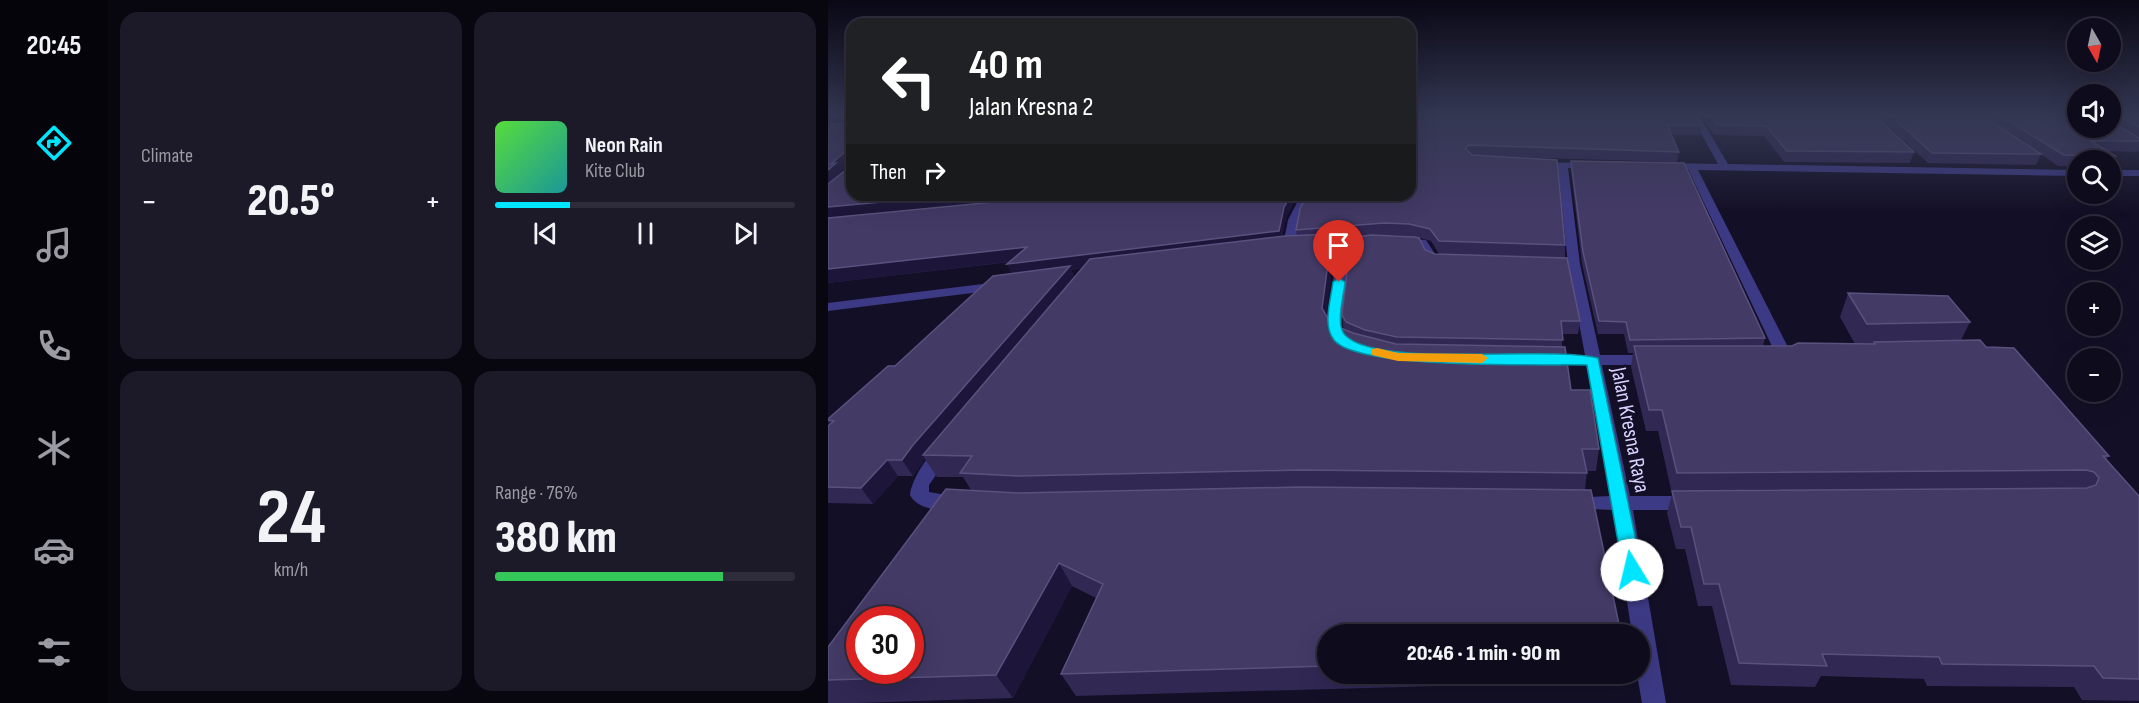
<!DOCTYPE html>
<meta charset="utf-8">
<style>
body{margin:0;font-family:"Sofia Sans Condensed",sans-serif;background:#1c1929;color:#f1f3f6;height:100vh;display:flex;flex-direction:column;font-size:22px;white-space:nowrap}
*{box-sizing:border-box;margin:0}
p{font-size:20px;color:#9b9ba3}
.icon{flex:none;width:33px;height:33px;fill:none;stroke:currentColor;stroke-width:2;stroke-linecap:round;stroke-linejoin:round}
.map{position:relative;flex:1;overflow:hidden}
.drawer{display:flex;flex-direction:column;gap:12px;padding:12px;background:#08060f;width:720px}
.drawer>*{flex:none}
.banner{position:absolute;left:18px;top:18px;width:570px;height:183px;border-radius:18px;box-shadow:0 6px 24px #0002,0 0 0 2px #2e2b3b;background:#202124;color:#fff;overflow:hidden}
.needle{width:39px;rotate:171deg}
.controls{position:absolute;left:1239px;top:18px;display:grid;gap:12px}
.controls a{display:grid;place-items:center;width:54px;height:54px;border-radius:50%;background:#0e0b1c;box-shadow:0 6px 24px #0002,0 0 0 2px #2e2b3b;font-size:30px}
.speed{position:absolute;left:18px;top:606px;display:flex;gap:12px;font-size:30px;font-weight:700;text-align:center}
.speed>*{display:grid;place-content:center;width:78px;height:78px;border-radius:50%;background:#0e0b1c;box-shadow:0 6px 24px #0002,0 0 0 2px #2e2b3b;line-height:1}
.speed .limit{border:9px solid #d22;background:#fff;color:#111}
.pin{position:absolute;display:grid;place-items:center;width:51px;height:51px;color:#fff;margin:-62px -26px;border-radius:50% 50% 50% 0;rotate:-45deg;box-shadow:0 0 6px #0007}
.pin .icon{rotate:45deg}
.me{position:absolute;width:66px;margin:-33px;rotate:351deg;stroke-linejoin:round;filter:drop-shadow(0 0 4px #0008)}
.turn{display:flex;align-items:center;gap:21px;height:126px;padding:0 24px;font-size:27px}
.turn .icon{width:78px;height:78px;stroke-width:2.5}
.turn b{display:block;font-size:42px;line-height:51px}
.then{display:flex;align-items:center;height:57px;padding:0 24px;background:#0003;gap:12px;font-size:22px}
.big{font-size:45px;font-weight:800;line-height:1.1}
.drawer .tile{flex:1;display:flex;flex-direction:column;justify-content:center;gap:9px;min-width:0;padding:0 21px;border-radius:18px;background:#1c1929}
.drawer .dial{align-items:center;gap:0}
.dial b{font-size:78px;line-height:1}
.song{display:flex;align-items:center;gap:18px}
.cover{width:72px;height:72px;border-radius:9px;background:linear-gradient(135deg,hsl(110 70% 55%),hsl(180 70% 35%))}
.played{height:6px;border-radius:3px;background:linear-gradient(90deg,#00e5ff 25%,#2e2b3b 25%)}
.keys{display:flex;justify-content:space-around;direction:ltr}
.heat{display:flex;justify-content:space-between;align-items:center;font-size:33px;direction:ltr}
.charge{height:9px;border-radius:4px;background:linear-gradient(90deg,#34c759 76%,#2e2b3b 0)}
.drawer .tiles{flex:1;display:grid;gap:12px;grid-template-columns:repeat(2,1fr)}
.trip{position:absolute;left:489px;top:624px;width:333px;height:60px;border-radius:30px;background:#0e0b1c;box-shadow:0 6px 24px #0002,0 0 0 2px #2e2b3b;font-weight:800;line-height:60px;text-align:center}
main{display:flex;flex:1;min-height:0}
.menu{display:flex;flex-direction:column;width:108px;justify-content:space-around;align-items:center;background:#06040b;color:#9b9ba3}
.menu .icon{width:42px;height:42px}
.menu .selected{color:#00e5ff}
.menu b{font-size:27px;color:#f1f3f6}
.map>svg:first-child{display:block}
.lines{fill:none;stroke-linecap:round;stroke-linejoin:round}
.minor{fill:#3d3a85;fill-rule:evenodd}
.wall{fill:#312854;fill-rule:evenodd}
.shaded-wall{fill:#1d163a}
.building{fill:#433a66;stroke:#5a527e;stroke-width:1.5;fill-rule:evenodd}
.route{fill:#00e5ff;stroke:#0095a6;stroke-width:1.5}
.slow{fill:#f59e0b}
.labels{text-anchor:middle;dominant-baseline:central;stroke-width:6;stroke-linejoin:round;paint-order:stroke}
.street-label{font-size:22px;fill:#d9d4ff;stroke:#130f26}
</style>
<main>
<nav class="menu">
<b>20:45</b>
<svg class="icon selected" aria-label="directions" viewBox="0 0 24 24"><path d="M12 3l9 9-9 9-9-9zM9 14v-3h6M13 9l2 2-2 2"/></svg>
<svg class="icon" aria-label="music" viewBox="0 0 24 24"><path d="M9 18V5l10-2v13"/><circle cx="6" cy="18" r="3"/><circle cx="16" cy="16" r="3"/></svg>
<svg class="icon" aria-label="phone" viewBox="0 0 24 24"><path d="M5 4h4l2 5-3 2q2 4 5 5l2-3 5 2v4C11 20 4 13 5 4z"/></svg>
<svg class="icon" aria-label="climate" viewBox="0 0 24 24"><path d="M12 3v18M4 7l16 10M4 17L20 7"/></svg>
<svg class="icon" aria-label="car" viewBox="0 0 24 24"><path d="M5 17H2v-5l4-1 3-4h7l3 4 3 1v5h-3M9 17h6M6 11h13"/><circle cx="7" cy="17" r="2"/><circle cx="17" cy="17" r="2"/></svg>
<svg class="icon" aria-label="filters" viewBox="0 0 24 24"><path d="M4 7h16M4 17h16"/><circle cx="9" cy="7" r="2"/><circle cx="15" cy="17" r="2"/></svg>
</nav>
<section class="drawer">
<div class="tiles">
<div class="tile"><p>Climate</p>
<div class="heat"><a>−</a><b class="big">20.5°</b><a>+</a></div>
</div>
<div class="tile">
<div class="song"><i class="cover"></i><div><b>Neon Rain</b><p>Kite Club</p></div></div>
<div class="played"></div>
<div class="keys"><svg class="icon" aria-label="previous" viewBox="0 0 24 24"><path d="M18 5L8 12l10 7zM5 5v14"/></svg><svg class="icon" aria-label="pause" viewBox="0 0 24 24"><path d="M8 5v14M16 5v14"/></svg><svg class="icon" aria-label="next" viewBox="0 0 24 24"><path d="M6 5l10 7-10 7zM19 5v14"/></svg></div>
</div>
<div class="tile dial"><b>24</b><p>km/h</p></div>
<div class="tile"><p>Range · 76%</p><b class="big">380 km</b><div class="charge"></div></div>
</div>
</section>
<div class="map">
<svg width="1311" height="703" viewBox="0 0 1311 703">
<rect width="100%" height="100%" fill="#130f26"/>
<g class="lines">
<g class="minor">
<path d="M863,115H871L900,164L1250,170V176L870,170L966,359L958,364L950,359L860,169H839L834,166L839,163L890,164Z"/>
<path d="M707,162L764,163L769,166L764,169L740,168L752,264L772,355H823L831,360L823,365H774L802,496H860L867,498L870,503L867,508L860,510H805L838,703H814L809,674H812V634H804L785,510L739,508L736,503L739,498L783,496L758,365H721L713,360L721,355H757L740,264L730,168L710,167L705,164Z"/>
<rect x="1282" y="170" width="29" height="6"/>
<path d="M473,195H483L472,220L466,248L460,252H449V246L455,245L460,220Z"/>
<path d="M575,238L598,240L607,254L620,260L614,264L598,260L590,246L571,245V239Z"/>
<path d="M516,242L522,246L513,328L523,341L516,345L511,344L499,328L509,250L487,251L481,247L487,243Z"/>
<path d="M171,282L178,286L176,289L0,311V303Z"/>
<path d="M115,446L121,448L124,452L101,485V492L136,498L139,503L136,508C120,513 90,511 82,495C83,481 101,450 115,446Z"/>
</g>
</g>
<g class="wall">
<path d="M0,115H24V161L23,162L458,219L454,236H469L468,230L582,115L874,125L872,135H843L851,152L849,162L680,157L737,245V258L611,254L603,241L588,237L597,250L752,321L750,334H734V347L743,390L771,449L768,471H759L757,490L500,634V674H794L793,681L248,696L233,674L268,598L244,586L185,698L29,703H0V647L143,490L135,477H109L97,459L85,476H70L45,504L0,503V426L2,425L0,422V419L184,274L179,264L182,262L0,283ZM20,165L19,169L14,173L13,171ZM552,235L582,236L586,237ZM532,237L514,315L515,327L517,330L503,324L498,316L506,252L505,239ZM255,268L247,278L243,270Z"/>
<path d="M873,115H1046L1086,152L1082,163L956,162L936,136L886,135Z"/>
<path d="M1048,115H1311V151L1310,152L1280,151L1287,156L1282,164V160H1250V166H1230L1213,154L1208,165L1100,163Z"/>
<path d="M743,161L937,338L935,346L1027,344L1012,317L1020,293L1142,322L1133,340L1158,347L1281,456L1278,460L1311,496V701L1254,700L1246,687L1099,686L1096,679L993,676L987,687L903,685L884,606H870L857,549H848L839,513L844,494L830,431H818L803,367L805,353H800L796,334H770L754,264L743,171Z"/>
</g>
<g class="shaded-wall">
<path d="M0,115H20L24,123L0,126Z"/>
<path d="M24,146V161L13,171L14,174L0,186V170L3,164Z"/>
<path d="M129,195H251L0,220V207Z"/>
<path d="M463,195H470L458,219L453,243L243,270L248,280L95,455L97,459L85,476L74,460L185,277L179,264L456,207Z"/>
<path d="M504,234L506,252L497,328L494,308Z"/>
<path d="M199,247L204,259L0,283V269Z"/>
<path d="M59,460L70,476L45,504L33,488Z"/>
<path d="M231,563L244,586L185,698L168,675Z"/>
</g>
<g class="building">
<path d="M19,115H24V146L3,164L8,163L0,170V124L20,123Z"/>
<path d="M582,115H867L874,125H839L851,152L641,145L637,148L644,155L729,160L737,245L611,241L602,229L581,224L556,223L468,230L472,209L479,195H582Z"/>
<path d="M881,115H1046L1086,152L959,151L938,126L888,125Z"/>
<path d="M1062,115H1153L1213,154L1104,153Z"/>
<path d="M1171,115H1250V128H1282V121L1311,138V141H1263L1287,156L1236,155Z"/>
<path d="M1288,115H1311V127Z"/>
<path d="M743,161L856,163L937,338L802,340L798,322L771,321L755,252Z"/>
<path d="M20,162H24V195H129L0,207V184L19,169Z"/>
<path d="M239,195H463L456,207L451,231L179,264L199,247L0,269V218Z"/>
<path d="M504,234L494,308L503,324L525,333L568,344L737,347L743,390H762L771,449H754L759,473L472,470L191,476L132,473L144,456L95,455L262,259L457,236Z"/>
<path d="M543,235L587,237L591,238L597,250L607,254L739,258L752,321H733L735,340L569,337L537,330L518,322L514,315L523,238Z"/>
<path d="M242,266L85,445L74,460H59L33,488L0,487V426L6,421L0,420V419L60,366H67L165,276Z"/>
<path d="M1020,293L1120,296L1142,322L1039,324Z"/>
<path d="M1152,340L1158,347L1186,348L1281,456H1275L1311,496V679L1275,678L1266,666L1114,664L1111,657L994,654L999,666L911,663L891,584H876L863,527H853L844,491L1259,488L1268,485L1271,478L1266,472L1258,470L849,473L834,410H821L806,346H964L970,343L1047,344L1046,342Z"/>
<path d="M472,487L763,490L793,634H500V666L233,674L275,584L231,563L168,675L0,680V647L118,489L190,493ZM32,620H82V670H32Z"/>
</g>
<linearGradient id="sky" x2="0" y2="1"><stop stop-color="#0a0815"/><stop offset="0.54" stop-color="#333752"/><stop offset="1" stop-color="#333752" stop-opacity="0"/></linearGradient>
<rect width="1311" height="213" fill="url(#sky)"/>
<path class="route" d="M511,278L517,282C516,295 507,325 517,335C549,369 719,345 770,358L814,570L811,576L804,578L798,576L795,570L759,365C715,364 530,370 506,340C494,325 503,299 505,282Z"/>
<path class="slow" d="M549,348L570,353L654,354L660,358L654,363L570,361L544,355V349Z"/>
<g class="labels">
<g class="street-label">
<text transform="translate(802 430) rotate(79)">Jalan Kresna Raya</text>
</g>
</g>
</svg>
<div class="controls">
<a><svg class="needle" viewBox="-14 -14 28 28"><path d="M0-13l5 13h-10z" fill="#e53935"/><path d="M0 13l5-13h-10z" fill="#9b9ba3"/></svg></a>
<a><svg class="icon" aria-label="sound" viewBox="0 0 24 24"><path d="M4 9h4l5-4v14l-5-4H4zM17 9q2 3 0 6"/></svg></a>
<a><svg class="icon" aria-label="search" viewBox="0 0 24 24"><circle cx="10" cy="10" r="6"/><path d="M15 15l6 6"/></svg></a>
<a><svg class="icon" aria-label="layers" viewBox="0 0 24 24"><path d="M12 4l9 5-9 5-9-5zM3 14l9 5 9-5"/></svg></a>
<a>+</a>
<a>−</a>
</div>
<div class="speed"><div class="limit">30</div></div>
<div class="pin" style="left:511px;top:282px;background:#d93025"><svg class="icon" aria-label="arrive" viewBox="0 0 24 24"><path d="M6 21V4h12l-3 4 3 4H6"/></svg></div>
<svg class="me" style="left:804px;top:570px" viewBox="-20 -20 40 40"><circle r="19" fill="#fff"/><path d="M0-13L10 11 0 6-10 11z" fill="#00e5ff"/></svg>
<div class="trip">20:46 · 1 min · 90 m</div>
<div class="banner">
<div class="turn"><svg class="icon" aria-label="left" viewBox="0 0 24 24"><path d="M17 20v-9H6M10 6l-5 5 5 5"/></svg><div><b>40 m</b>Jalan Kresna 2</div></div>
<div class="then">Then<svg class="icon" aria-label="right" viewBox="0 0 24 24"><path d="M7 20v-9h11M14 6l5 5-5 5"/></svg></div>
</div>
</div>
</main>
